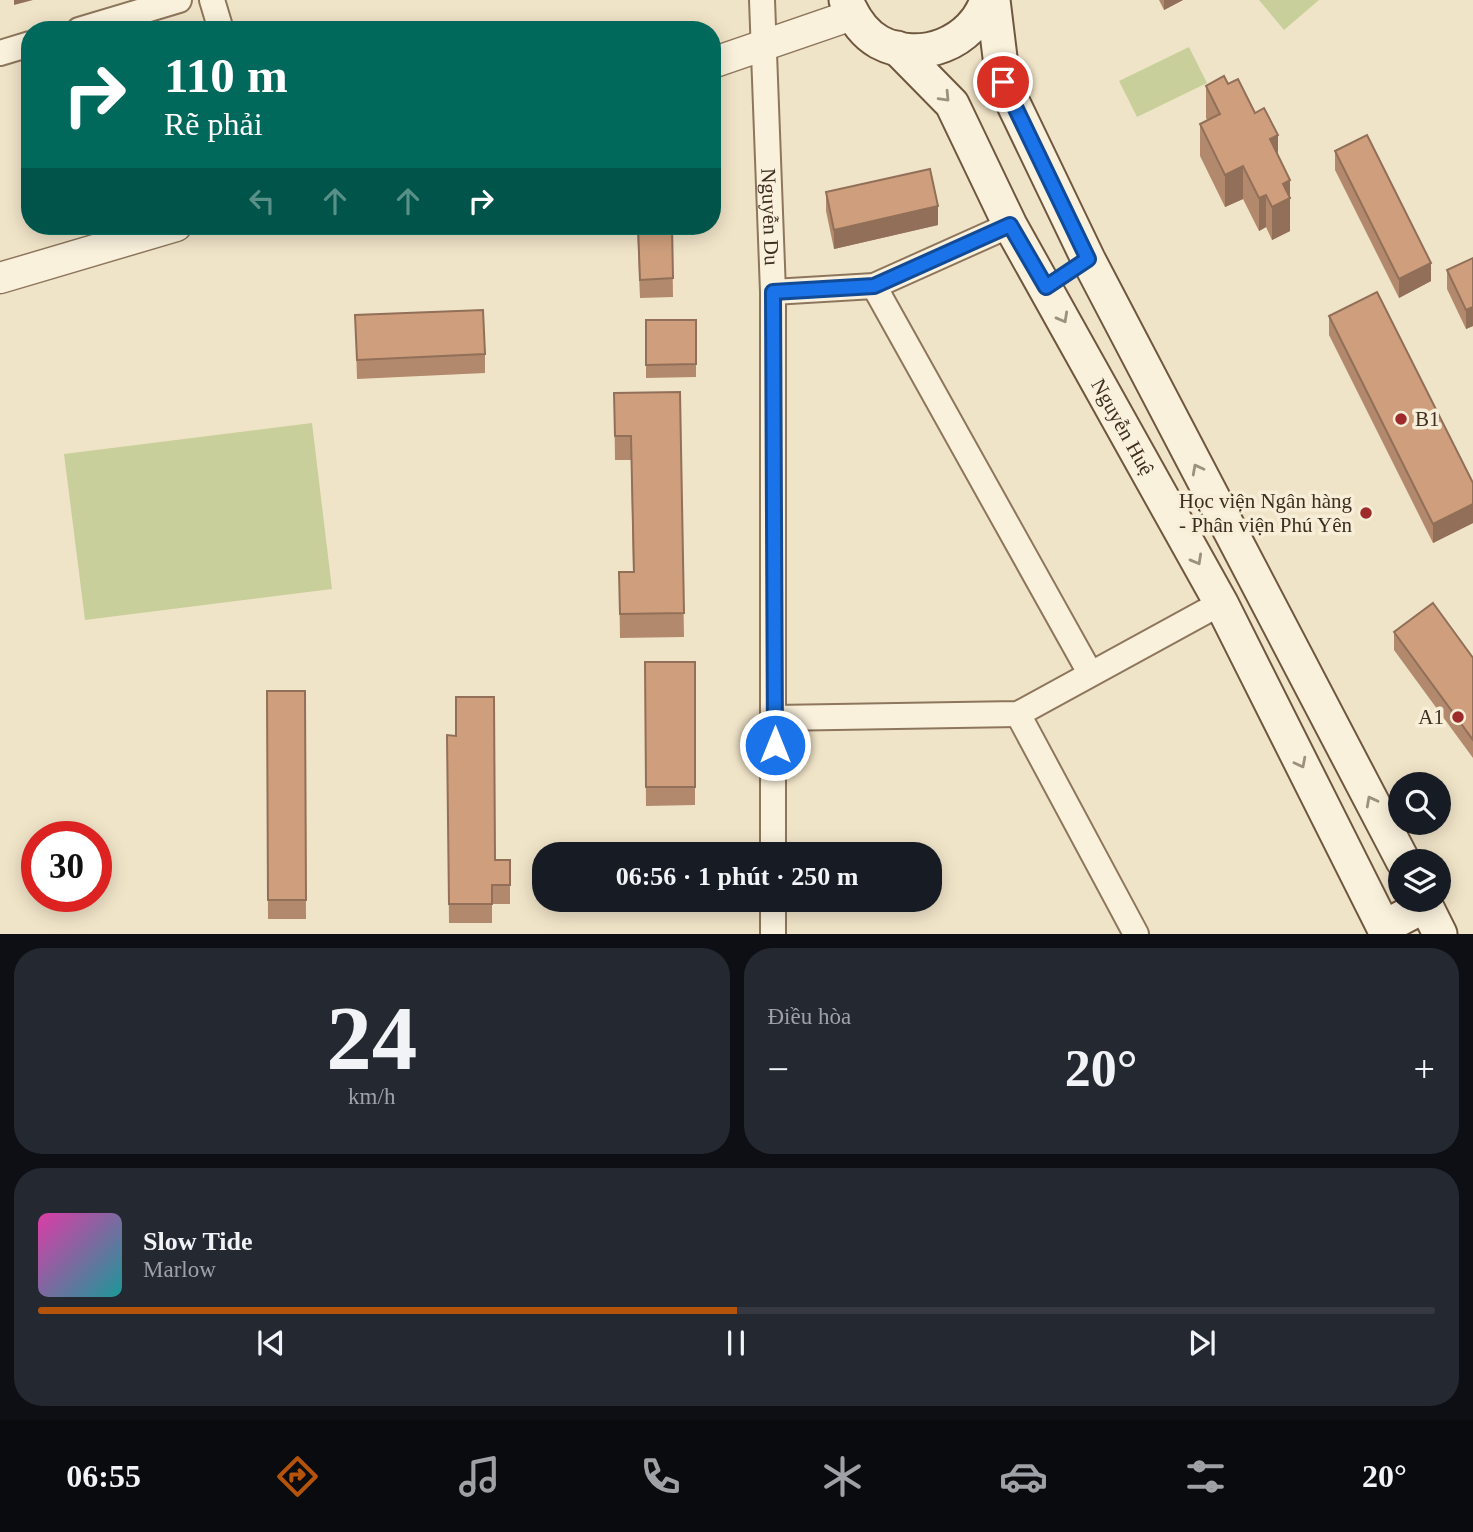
<!DOCTYPE html>
<html lang="vi">
<meta charset="utf-8">
<style>
body{margin:0;font-family:"Times New Roman",serif;background:#242831;color:#f1f3f6;height:100vh;display:flex;flex-direction:column;font-size:26px;white-space:nowrap}
*{box-sizing:border-box;margin:0}
p{font-size:23px;color:#9ea1a6}
.icon{flex:none;width:38px;height:38px;fill:none;stroke:currentColor;stroke-width:2;stroke-linecap:round;stroke-linejoin:round}
.map{position:relative;height:934px;overflow:hidden}
.panel{display:flex;flex-direction:column;gap:14px;padding:14px;background:#0d0f14;flex:1}
.panel>*{flex:none}
.top-card{position:absolute;left:21px;top:21px;width:700px;height:214px;border-radius:28px;box-shadow:0 4px 18px #0003;background:#00695c;color:#fff;overflow:hidden}
.controls{position:absolute;left:1388px;top:772px;display:grid;gap:14px}
.controls a{display:grid;place-items:center;width:63px;height:63px;border-radius:50%;background:#171b24;box-shadow:0 4px 18px #0003;font-size:35px}
.speed{position:absolute;left:21px;top:821px;display:flex;gap:14px;font-size:35px;font-weight:700;text-align:center}
.speed>*{display:grid;place-content:center;width:91px;height:91px;border-radius:50%;background:#171b24;box-shadow:0 4px 18px #0003;line-height:1}
.speed .limit{border:10px solid #d22;background:#fff;color:#111}
.pin{position:absolute;display:grid;place-items:center;width:60px;height:60px;color:#fff;margin:-30px;border:4px solid #fff;border-radius:50%;box-shadow:0 2px 7px #0007}
.me{position:absolute;width:77px;margin:-38px;rotate:0deg;stroke-linejoin:round;filter:drop-shadow(0 0 5px #0008)}
.turn{display:flex;align-items:center;gap:24px;height:147px;padding:0 28px;font-size:32px}
.turn .icon{width:91px;height:91px;stroke-width:2.5}
.turn b{display:block;font-size:49px;line-height:60px}
.lanes{display:flex;align-items:center;height:66px;padding:0 28px;background:#0003;justify-content:center;gap:35px;direction:ltr}
.lanes .off{opacity:.35}
.big{font-size:52px;font-weight:800;line-height:1.1}
.panel .card{flex:1;display:flex;flex-direction:column;justify-content:center;gap:10px;min-width:0;padding:0 24px;border-radius:28px;background:#242831}
.panel .dial{align-items:center;gap:0}
.dial b{font-size:91px;line-height:1}
.song{display:flex;align-items:center;gap:21px}
.cover{width:84px;height:84px;border-radius:10px;background:linear-gradient(135deg,hsl(320 70% 55%),hsl(180 70% 35%))}
.played{height:7px;border-radius:4px;background:linear-gradient(90deg,#b45309 50%,#363941 50%)}
.keys{display:flex;justify-content:space-around;direction:ltr}
.heat{display:flex;justify-content:space-between;align-items:center;font-size:38px;direction:ltr}
.panel .tiles{flex:1;display:grid;gap:14px;grid-template-columns:1fr 1fr}
.card:last-child{grid-column:span 2}
.trip{position:absolute;left:532px;top:842px;width:410px;height:70px;border-radius:28px;background:#171b24;box-shadow:0 4px 18px #0003;font-weight:800;line-height:70px;text-align:center}
.menu{display:flex;height:112px;justify-content:space-around;align-items:center;background:#090b0e;color:#9ea1a6}
.menu .icon{width:49px;height:49px}
.menu .current{color:#b45309}
.menu b{font-size:32px;color:#f1f3f6}
.map>svg:first-child{display:block}
.green{fill:#c9cf9b}
.lines{fill:none;stroke-linecap:round;stroke-linejoin:round}
.minor-casing{stroke:#8d765c;stroke-width:28}
.tertiary-casing{stroke:#8d765c;stroke-width:33}
.secondary-casing{stroke:#6f573f;stroke-width:37}
.minor{stroke:#faf1dc;stroke-width:24}
.tertiary{stroke:#faf1dc;stroke-width:30}
.secondary{stroke:#faf1dc;stroke-width:33}
.wall{fill:#b2896c}
.shaded-wall{fill:#916f58}
.building{fill:#cf9f7d;stroke:#916f58;stroke-width:2}
.oneway{stroke:#9c907e}
.route-casing{stroke:#114b97;stroke-width:18}
.route{stroke:#1a73e8;stroke-width:12}
.poi-dot{fill:#9e2a2b;stroke:#f7eed8;stroke-width:2.5}
.labels{text-anchor:middle;dominant-baseline:central;stroke-width:7;stroke-linejoin:round;paint-order:stroke}
.street-label{font-size:21px;fill:#3d2e20;stroke:#f7eed8}
.poi-label{font-size:21px;fill:#3d2e20;stroke:#f7eed8;text-anchor:end}
</style>
<div class="map">
<svg width="1473" height="934" viewBox="0 0 1473 934">
<rect width="100%" height="100%" fill="#f0e4c8"/>
<g class="green">
<path d="M1259,0H1319L1284,30Z"/>
<path d="M1189,47L1207,83L1137,117L1119,81Z"/>
<path d="M312,423L332,589L85,620L64,454Z"/>
</g>
<g class="lines">
<defs>
<g id="minor">
<path d="M212,0L221,30"/>
<path id="s1" d="M762,0L773,292V854"/>
<path d="M79,30L179,0"/>
<path d="M0,53L30,44"/>
<path d="M874,286L1090,673"/>
<path d="M773,292L874,286L1010,225"/>
<path d="M1018,714L1136,934"/>
<path d="M775,718L1018,714L1221,603"/>
<path d="M773,934V900"/>
</g>
<g id="tertiary">
<path d="M712,63L852,15"/>
<path d="M0,278L176,226"/>
</g>
<g id="secondary">
<path d="M846,0C853,17 863,33 879,42C920,64 973,43 987,0"/>
<path d="M993,0L1003,82L1088,259L1403,861"/>
<path id="s2" d="M897,48L952,104L1010,225L1221,603L1387,934"/>
<path d="M1423,900L1440,934"/>
<path d="M1384,927L1426,905"/>
</g>
</defs>
<use href="#minor" class="minor-casing"/>
<use href="#tertiary" class="tertiary-casing"/>
<use href="#secondary" class="secondary-casing"/>
<use href="#minor" class="minor"/>
<use href="#tertiary" class="tertiary"/>
<use href="#secondary" class="secondary"/>
</g>
<g class="wall">
<path d="M1159,0H1183L1164,10Z"/>
<path d="M1228,84L1255,113L1290,180V231L1272,240L1266,227L1259,231L1243,199L1225,207L1200,156V124L1207,120L1206,118V86Z"/>
<path d="M1335,151L1431,281L1399,298L1335,170Z"/>
<path d="M826,192L938,225L834,249L826,211Z"/>
<path d="M637,226H672L673,297L640,298Z"/>
<path d="M1473,258V326L1466,329L1447,289V270Z"/>
<path d="M355,315L485,354V373L357,379Z"/>
<path d="M1329,316L1473,483V523L1433,543L1329,335Z"/>
<path d="M646,320H696V377L646,378Z"/>
<path d="M680,392L684,637L620,638L619,572H633L631,460H615L614,393Z"/>
<path d="M1394,632L1473,658V758L1394,650Z"/>
<path d="M645,662H695V805L646,806Z"/>
<path d="M267,691H305L306,919H268Z"/>
<path d="M447,735L495,860H510V904H492V923H449Z"/>
</g>
<g class="shaded-wall">
<path d="M14,0H33L14,5Z"/>
<path d="M1164,0H1183L1164,10Z"/>
<path d="M1278,135V167L1270,139Z"/>
<path d="M1243,166V199L1225,207V175Z"/>
<path d="M1290,180V231L1272,240V207L1283,184Z"/>
<path d="M1266,195V227L1259,231V198Z"/>
<path d="M938,206V225L834,249V230Z"/>
<path d="M1431,263V281L1399,298V279Z"/>
<path d="M1473,307V326L1466,329V310Z"/>
<path d="M1473,504V523L1433,543V524Z"/>
</g>
<g class="building">
<path d="M1224,76L1228,84L1238,79L1255,113L1264,108L1278,135L1270,139L1290,180L1283,184L1290,198L1272,207L1266,195L1259,198L1243,166L1225,175L1200,124L1220,114L1206,86Z"/>
<path d="M1367,135L1431,263L1399,279L1335,151Z"/>
<path d="M930,169L938,206L834,230L826,192Z"/>
<path d="M638,226H672L673,278L640,280Z"/>
<path d="M1473,258V307L1466,310L1447,270Z"/>
<path d="M1377,292L1473,483V504L1433,524L1329,316Z"/>
<path d="M483,310L485,354L357,360L355,315Z"/>
<path d="M646,320H696V364L646,365Z"/>
<path d="M680,392L684,613L620,614L619,572H634L631,436H615L614,393Z"/>
<path d="M1433,603L1473,658V740L1394,632Z"/>
<path d="M645,662H695V787H646Z"/>
<path d="M267,691H305L306,900H268Z"/>
<path d="M456,697H494L495,860H510V885H492V904H449L447,735L456,736Z"/>
</g>
<defs><path id="oneway-chevron" d="M-2-3.5L2.5 0L-2 3.5" fill="none" stroke-width="1.6" stroke-linecap="round" stroke-linejoin="round" transform="scale(1.75)"/></defs>
<g class="oneway">
<use href="#oneway-chevron" transform="translate(945 97) rotate(47)"/>
<use href="#oneway-chevron" transform="translate(1063 318) rotate(61)"/>
<use href="#oneway-chevron" transform="translate(1197 469) rotate(-118)"/>
<use href="#oneway-chevron" transform="translate(1197 560) rotate(61)"/>
<use href="#oneway-chevron" transform="translate(1301 763) rotate(63)"/>
<use href="#oneway-chevron" transform="translate(1371 801) rotate(-118)"/>
</g>
<g class="lines">
<defs>
<path id="route" d="M775,745L773,292L874,286L1010,225L1046,287L1088,259L1003,82"/>
</defs>
<use href="#route" class="route-casing"/>
<use href="#route" class="route"/>
</g>
<g class="poi-dot">
<circle cx="1401" cy="419" r="7"/>
<circle cx="1366" cy="513" r="7"/>
<circle cx="1458" cy="717" r="7"/>
</g>
<g class="labels">
<g class="street-label">
<text stroke="none"><textPath href="#s1" startOffset="217">Nguyễn Du</textPath></text>
<text stroke="none"><textPath href="#s2" startOffset="444">Nguyễn Huệ</textPath></text>
</g>
<g class="poi-label">
<text x="1415" y="419" text-anchor="start">B1</text>
<text x="1352" y="501">Học viện Ngân hàng<tspan x="1352" dy="24">- Phân viện Phú Yên</tspan></text>
<text x="1444" y="717">A1</text>
</g>
</g>
</svg>
<div class="controls">
<a><svg class="icon" aria-label="search" viewBox="0 0 24 24"><circle cx="10" cy="10" r="6"/><path d="M15 15l6 6"/></svg></a>
<a><svg class="icon" aria-label="layers" viewBox="0 0 24 24"><path d="M12 4l9 5-9 5-9-5zM3 14l9 5 9-5"/></svg></a>
</div>
<div class="speed"><div class="limit">30</div></div>
<div class="pin" style="left:1003px;top:82px;background:#d93025"><svg class="icon" aria-label="arrive" viewBox="0 0 24 24"><path d="M6 21V4h12l-3 4 3 4H6"/></svg></div>
<svg class="me" style="left:775px;top:745px" viewBox="-20 -20 40 40"><circle r="17" fill="#1a73e8" stroke="#fff" stroke-width="3"/><path d="M0-11L8 9 0 5-8 9z" fill="#fff"/></svg>
<div class="trip">06:56 · 1 phút · 250 m</div>
<div class="top-card">
<div class="turn"><svg class="icon" aria-label="right" viewBox="0 0 24 24"><path d="M7 20v-9h11M14 6l5 5-5 5"/></svg><div><b>110 m</b>Rẽ phải</div></div>
<div class="lanes"><svg class="icon off" aria-label="left" viewBox="0 0 24 24"><path d="M17 20v-9H6M10 6l-5 5 5 5"/></svg><svg class="icon off" aria-label="ahead" viewBox="0 0 24 24"><path d="M12 20V5M6 11l6-6 6 6"/></svg><svg class="icon off" aria-label="ahead" viewBox="0 0 24 24"><path d="M12 20V5M6 11l6-6 6 6"/></svg><svg class="icon" aria-label="right" viewBox="0 0 24 24"><path d="M7 20v-9h11M14 6l5 5-5 5"/></svg></div>
</div>
</div>
<section class="panel">
<div class="tiles">
<div class="card dial"><b>24</b><p>km/h</p></div>
<div class="card"><p>Điều hòa</p>
<div class="heat"><a>−</a><b class="big">20°</b><a>+</a></div>
</div>
<div class="card">
<div class="song"><i class="cover"></i><div><b>Slow Tide</b><p>Marlow</p></div></div>
<div class="played"></div>
<div class="keys"><svg class="icon" aria-label="previous" viewBox="0 0 24 24"><path d="M18 5L8 12l10 7zM5 5v14"/></svg><svg class="icon" aria-label="pause" viewBox="0 0 24 24"><path d="M8 5v14M16 5v14"/></svg><svg class="icon" aria-label="next" viewBox="0 0 24 24"><path d="M6 5l10 7-10 7zM19 5v14"/></svg></div>
</div>
</div>
</section>
<nav class="menu">
<b>06:55</b>
<svg class="icon current" aria-label="directions" viewBox="0 0 24 24"><path d="M12 3l9 9-9 9-9-9zM9 14v-3h6M13 9l2 2-2 2"/></svg>
<svg class="icon" aria-label="music" viewBox="0 0 24 24"><path d="M9 18V5l10-2v13"/><circle cx="6" cy="18" r="3"/><circle cx="16" cy="16" r="3"/></svg>
<svg class="icon" aria-label="phone" viewBox="0 0 24 24"><path d="M5 4h4l2 5-3 2q2 4 5 5l2-3 5 2v4C11 20 4 13 5 4z"/></svg>
<svg class="icon" aria-label="climate" viewBox="0 0 24 24"><path d="M12 3v18M4 7l16 10M4 17L20 7"/></svg>
<svg class="icon" aria-label="car" viewBox="0 0 24 24"><path d="M5 17H2v-5l4-1 3-4h7l3 4 3 1v5h-3M9 17h6M6 11h13"/><circle cx="7" cy="17" r="2"/><circle cx="17" cy="17" r="2"/></svg>
<svg class="icon" aria-label="filters" viewBox="0 0 24 24"><path d="M4 7h16M4 17h16"/><circle cx="9" cy="7" r="2"/><circle cx="15" cy="17" r="2"/></svg>
<b>20°</b>
</nav>
